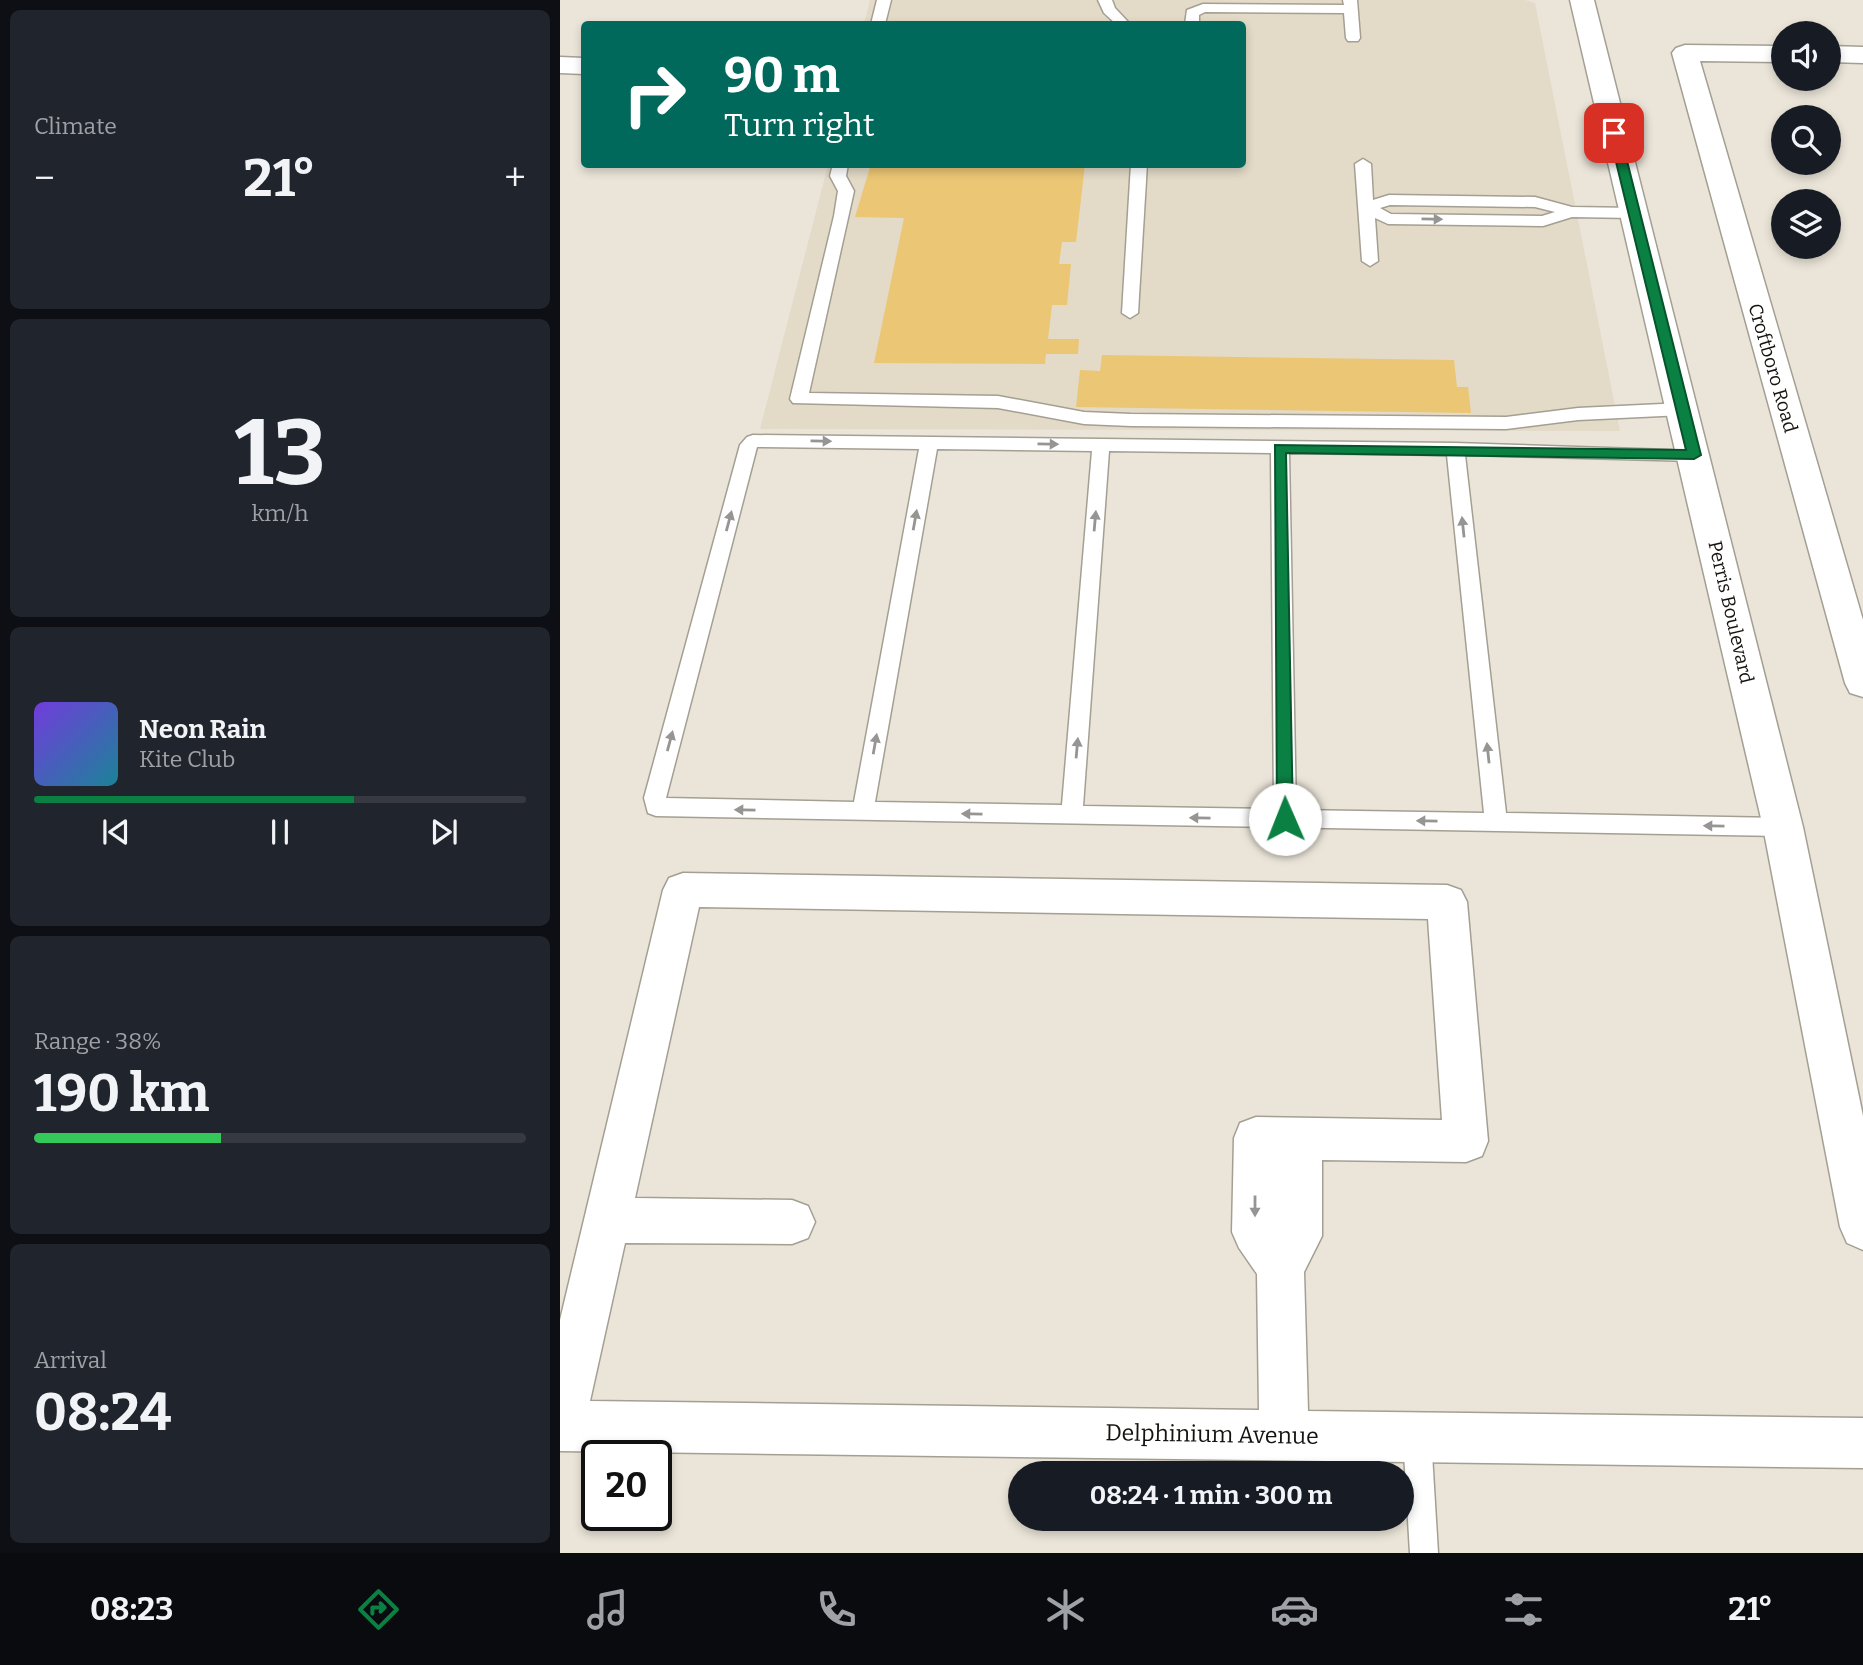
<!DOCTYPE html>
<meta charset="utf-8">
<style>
body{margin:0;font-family:Bitter,serif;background:#20242c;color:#f1f3f6;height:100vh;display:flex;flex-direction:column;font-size:26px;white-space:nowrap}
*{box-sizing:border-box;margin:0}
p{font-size:23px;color:#9ea1a6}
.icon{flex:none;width:38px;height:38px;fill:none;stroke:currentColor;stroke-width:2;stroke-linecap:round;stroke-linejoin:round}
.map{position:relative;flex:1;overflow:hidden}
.panel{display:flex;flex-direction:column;gap:10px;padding:10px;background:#0d0f14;width:560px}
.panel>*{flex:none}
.banner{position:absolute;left:21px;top:21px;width:665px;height:147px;border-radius:7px;box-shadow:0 4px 10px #0003;background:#00695c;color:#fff;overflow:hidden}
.fabs{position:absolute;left:1211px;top:21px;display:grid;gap:14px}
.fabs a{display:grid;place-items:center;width:70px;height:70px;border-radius:50%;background:#171b24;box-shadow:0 4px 10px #0003;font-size:35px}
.speed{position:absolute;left:21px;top:1440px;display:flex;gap:14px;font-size:35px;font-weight:700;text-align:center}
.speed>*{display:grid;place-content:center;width:91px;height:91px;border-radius:50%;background:#171b24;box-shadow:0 4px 10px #0003;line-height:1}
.speed .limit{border:4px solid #111;border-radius:10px;background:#fff;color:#111}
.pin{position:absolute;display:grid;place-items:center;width:60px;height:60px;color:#fff;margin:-30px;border-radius:14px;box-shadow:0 4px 10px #0006}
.me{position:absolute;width:77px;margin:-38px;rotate:359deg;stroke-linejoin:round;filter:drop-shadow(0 0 5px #0008)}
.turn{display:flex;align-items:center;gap:24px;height:147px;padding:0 28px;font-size:32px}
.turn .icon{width:91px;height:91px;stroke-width:2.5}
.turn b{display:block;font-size:49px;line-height:60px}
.big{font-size:52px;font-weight:700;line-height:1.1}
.panel .widget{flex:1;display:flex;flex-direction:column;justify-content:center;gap:10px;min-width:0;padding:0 24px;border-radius:10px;background:#20242c}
.panel .dial{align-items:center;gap:0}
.dial b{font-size:91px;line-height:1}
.song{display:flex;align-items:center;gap:21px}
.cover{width:84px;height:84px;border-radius:10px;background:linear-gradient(135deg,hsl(260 70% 55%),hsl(190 70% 35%))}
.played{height:7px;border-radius:4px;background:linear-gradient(90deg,#0b8043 65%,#363941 65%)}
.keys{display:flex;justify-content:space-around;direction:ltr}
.heat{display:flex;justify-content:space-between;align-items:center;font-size:38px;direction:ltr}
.charge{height:10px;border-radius:5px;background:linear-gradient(90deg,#34c759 38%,#363941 0)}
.trip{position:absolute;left:448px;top:1461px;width:406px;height:70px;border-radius:35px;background:#171b24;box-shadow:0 4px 10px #0003;font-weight:700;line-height:70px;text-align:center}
.tabs{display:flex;height:112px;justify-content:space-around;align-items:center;background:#090b0e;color:#9ea1a6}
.tabs .icon{width:49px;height:49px}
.tabs .active{color:#0b8043}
.tabs b{font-size:32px;color:#f1f3f6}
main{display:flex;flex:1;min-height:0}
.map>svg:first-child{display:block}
.built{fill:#e3dac7}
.building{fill:#ebc674}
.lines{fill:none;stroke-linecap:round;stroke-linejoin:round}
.lane-casing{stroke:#a49f93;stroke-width:3}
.street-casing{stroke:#a49f93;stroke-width:3}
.primary-casing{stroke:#a49f93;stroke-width:3}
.lane{fill:#fff;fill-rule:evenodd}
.street{fill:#fff;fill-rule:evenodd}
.primary{fill:#fff;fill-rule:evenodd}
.oneway{fill:#969593}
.route{fill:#0b8043;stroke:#07532c;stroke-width:2}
.labels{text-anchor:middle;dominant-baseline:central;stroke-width:7;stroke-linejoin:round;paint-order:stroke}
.street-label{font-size:19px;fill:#15130f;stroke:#fff}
.near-street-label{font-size:23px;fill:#15130f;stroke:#fff}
</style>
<main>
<section class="panel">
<div class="widget"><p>Climate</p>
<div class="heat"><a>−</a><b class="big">21°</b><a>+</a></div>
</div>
<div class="widget dial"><b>13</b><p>km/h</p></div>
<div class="widget">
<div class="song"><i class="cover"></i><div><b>Neon Rain</b><p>Kite Club</p></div></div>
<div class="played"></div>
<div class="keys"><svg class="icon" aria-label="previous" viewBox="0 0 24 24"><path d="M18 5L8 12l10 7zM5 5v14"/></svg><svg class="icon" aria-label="pause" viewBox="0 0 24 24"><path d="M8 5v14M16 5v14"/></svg><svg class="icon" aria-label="next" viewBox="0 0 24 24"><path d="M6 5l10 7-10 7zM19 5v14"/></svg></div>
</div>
<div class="widget"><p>Range · 38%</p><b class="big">190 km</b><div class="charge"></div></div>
<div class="widget"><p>Arrival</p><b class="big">08:24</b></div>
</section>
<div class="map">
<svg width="1303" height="1553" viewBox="0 0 1303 1553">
<rect width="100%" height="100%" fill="#ebe5d9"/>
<path class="built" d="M310,0H965L975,3L1060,431L200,429L268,165L682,164V24H304Z"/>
<g class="building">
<path d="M311,164H525L516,242H502L499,264H511L507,305H492L488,339H519L518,354H486L485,364L314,363L344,218L295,217Z"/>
<path d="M542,355L894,360L897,387H908L911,413L516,407L520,370L540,371Z"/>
</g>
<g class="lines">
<defs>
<g id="lane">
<path d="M317,0H331L325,24H311Z"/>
<path d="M538,0H552L555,8L570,24H556L544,13Z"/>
<path d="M783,0H797L800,38L798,41H788L786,38L784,13L645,12L639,15V24H625L627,10L643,4L784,5Z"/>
<path d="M803,159L811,164L813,200L829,195L975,197L1012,207L1073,208L1081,213L1073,218L1012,217L983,226L828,224L815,218L818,261L810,266L802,261L795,164ZM830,205L975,207L995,212L982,216L831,214L820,208Z"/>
<path d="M273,164H288L286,176L294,191L249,393L438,396L524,412L571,414L946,417L1018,408L1123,403L1132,409L1123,415L1018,420L946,429L571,426L524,424L438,408L233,403L230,399L274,216L278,191L270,176Z"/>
<path d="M571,164H587L578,313L570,318L562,313Z"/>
<path d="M193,435L895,443L1140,451L1143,455L1140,459L1134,461L905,455L946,813L1223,818L1231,821L1234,827L1231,833L1223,836L96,816L88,813L84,798L180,445L187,437ZM197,447L359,449L294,802L106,798ZM377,449L532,451L502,805L315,802ZM549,451L711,453L714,809L523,806ZM729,453L887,455L924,813L736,810Z"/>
<path d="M857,1423L867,1427L871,1437L878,1553H850L843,1437L847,1427Z"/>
</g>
<g id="street">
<path d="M1125,45L1223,46V62L1140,61L1303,620V697L1290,693L1285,683L1112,53L1116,48Z"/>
<path d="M1269,46L1303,47V63L1269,62Z"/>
<path d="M0,57L24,58V74L0,73Z"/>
<path d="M123,873L887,885L901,890L907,902L928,1141L922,1156L906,1162L762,1160V1236L744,1272L748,1411L1303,1418V1468L0,1451V1320L103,890L109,878ZM139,907L868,919L882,1120L696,1117L680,1123L674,1138L672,1232L679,1248L697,1274L699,1410L30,1401L65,1243L232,1244L248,1238L255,1222L248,1206L232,1200L75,1198Z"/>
</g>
<path id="primary" d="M1010,0H1034L1243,827L1303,1116V1250L1287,1243L1280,1227L1203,827Z"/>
</defs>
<use href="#lane" class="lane-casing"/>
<use href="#street" class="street-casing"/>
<use href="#primary" class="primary-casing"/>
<use href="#lane" class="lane"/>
<use href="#street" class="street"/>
<use href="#primary" class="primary"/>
</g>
<defs><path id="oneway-solid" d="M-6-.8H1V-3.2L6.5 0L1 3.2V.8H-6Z" transform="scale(1.75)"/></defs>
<g class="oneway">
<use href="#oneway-solid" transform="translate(872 219) rotate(1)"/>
<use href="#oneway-solid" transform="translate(261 441) rotate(1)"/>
<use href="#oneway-solid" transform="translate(488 444) rotate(1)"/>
<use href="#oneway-solid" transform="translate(355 520) rotate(-80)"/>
<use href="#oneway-solid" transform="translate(169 521) rotate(-75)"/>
<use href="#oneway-solid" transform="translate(535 521) rotate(-85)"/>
<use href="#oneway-solid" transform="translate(903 527) rotate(-96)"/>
<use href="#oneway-solid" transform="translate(110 741) rotate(-75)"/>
<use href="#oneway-solid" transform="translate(315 744) rotate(-80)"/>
<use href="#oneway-solid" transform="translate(517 748) rotate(-85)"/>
<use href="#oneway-solid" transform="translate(928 753) rotate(-96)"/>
<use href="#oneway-solid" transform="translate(185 810) rotate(-179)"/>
<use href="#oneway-solid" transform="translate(412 814) rotate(-179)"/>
<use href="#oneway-solid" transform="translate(640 818) rotate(-179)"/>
<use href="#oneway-solid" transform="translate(867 821) rotate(-179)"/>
<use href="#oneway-solid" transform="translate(1154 826) rotate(-179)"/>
<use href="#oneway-solid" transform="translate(695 1206) rotate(90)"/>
</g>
<path class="route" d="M1050,130L1060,133L1141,455L1134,459L726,453L733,819L731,824H719L717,819L715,445L1126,450L1049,133Z"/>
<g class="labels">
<g class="street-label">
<text transform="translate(1213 368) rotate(74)">Croftboro Road</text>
<text transform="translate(1171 612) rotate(77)">Perris Boulevard</text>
</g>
<g class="near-street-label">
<text transform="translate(652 1434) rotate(1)">Delphinium Avenue</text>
</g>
</g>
</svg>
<div class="fabs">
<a><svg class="icon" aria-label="sound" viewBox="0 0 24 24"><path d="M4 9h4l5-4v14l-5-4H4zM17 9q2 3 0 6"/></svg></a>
<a><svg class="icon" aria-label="search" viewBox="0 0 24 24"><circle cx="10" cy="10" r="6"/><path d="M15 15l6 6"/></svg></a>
<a><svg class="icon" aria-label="layers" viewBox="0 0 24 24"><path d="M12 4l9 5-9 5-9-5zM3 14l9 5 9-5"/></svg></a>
</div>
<div class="speed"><div class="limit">20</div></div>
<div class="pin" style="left:1054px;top:133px;background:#d93025"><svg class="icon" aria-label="arrive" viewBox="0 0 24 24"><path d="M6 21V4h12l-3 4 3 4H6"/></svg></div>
<svg class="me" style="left:725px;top:819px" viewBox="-20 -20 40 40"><circle r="19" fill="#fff"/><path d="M0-13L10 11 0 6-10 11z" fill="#0b8043"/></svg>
<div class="trip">08:24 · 1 min · 300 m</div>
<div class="banner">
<div class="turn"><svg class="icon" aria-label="right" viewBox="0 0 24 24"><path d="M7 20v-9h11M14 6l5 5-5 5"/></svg><div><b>90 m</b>Turn right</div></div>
</div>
</div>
</main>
<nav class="tabs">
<b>08:23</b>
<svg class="icon active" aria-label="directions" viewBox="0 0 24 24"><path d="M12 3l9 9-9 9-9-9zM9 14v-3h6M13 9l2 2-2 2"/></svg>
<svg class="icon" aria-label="music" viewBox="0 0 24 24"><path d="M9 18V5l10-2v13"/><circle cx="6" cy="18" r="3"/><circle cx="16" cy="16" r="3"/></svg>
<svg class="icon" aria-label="phone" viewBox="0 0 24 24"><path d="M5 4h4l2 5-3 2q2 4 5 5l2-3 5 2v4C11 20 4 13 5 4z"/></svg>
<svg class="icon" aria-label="climate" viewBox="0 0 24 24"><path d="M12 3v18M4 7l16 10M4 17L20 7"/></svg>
<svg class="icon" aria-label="car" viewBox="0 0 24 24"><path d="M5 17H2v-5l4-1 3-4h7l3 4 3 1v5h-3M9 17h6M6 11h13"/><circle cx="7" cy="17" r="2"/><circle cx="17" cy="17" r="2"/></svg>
<svg class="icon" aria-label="filters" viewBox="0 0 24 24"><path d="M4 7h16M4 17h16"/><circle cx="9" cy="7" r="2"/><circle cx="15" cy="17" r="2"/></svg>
<b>21°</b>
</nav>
